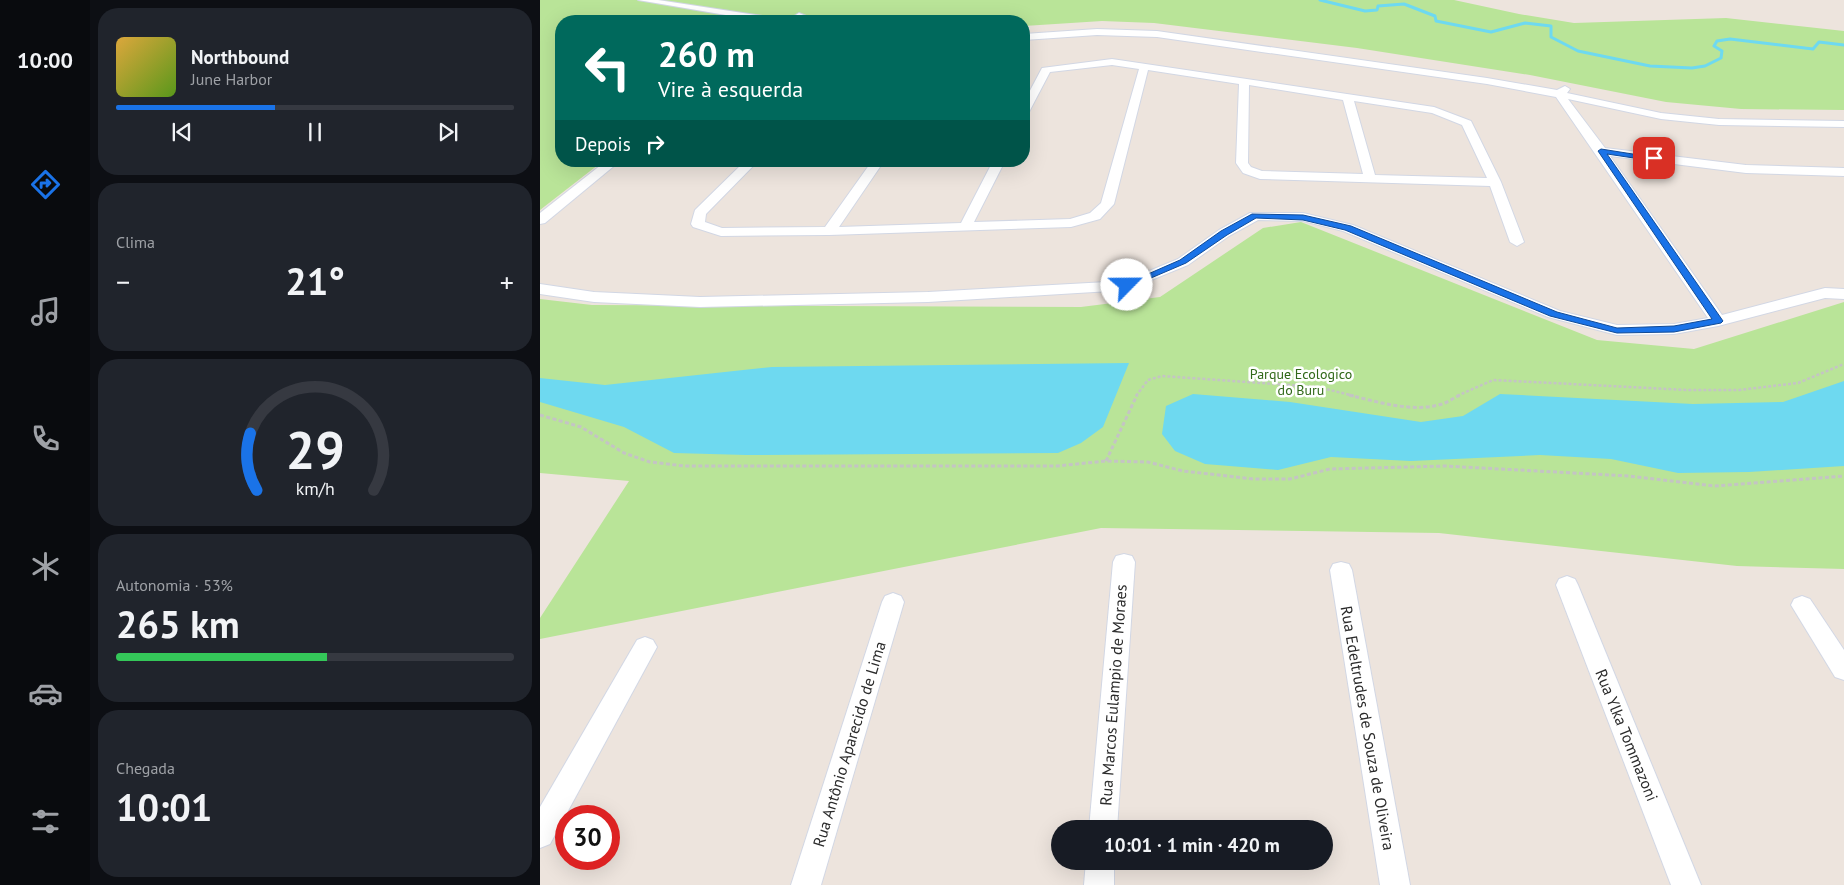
<!DOCTYPE html>
<html lang="pt">
<meta charset="utf-8">
<style>
body{margin:0;font-family:"PT Sans",sans-serif;background:#20242c;color:#f1f3f6;height:100vh;display:flex;flex-direction:column;font-size:19px;white-space:nowrap}
*{box-sizing:border-box;margin:0}
p{font-size:16px;color:#9ea1a6}
.icon{flex:none;width:28px;height:28px;fill:none;stroke:currentColor;stroke-width:2;stroke-linecap:round;stroke-linejoin:round}
.map{position:relative;flex:1;overflow:hidden}
.drawer{display:flex;flex-direction:column;gap:8px;padding:8px;background:#0d0f14;width:450px}
.drawer>*{flex:none}
.hud{position:absolute;left:15px;top:15px;width:475px;height:152px;border-radius:20px;box-shadow:0 5px 20px #0002;background:#00695c;color:#fff;overflow:hidden}
.speed{position:absolute;left:15px;top:805px;display:flex;gap:10px;font-size:25px;font-weight:700;text-align:center}
.speed>*{display:grid;place-content:center;width:65px;height:65px;border-radius:50%;background:#171b24;box-shadow:0 5px 20px #0002;line-height:1}
.speed .limit{border:8px solid #d22;background:#fff;color:#111}
.pin{position:absolute;display:grid;place-items:center;width:42px;height:42px;color:#fff;margin:-21px;border-radius:10px;box-shadow:0 2px 8px #0006}
.me{position:absolute;width:55px;margin:-28px;rotate:67deg;stroke-linejoin:round;filter:drop-shadow(0 0 4px #0008)}
.turn{display:flex;align-items:center;gap:18px;height:105px;padding:0 20px;font-size:22px}
.turn .icon{width:65px;height:65px;stroke-width:2.5}
.turn b{display:block;font-size:35px;line-height:42px}
.then{display:flex;align-items:center;height:48px;padding:0 20px;background:#0003;gap:10px;font-size:19px}
.big{font-size:38px;font-weight:800;line-height:1.1}
.drawer .tile{flex:1;display:flex;flex-direction:column;justify-content:center;gap:8px;min-width:0;padding:0 18px;border-radius:20px;background:#20242c}
.drawer .dial{align-items:center;gap:0}
.dial svg{height:130px;overflow:visible;fill:none;stroke:#363941;stroke-width:7;stroke-linecap:round;text-anchor:middle}
.dial text{fill:#f1f3f6;stroke:none}
.song{display:flex;align-items:center;gap:15px}
.cover{width:60px;height:60px;border-radius:8px;background:linear-gradient(135deg,hsl(40 70% 55%),hsl(90 70% 35%))}
.played{height:5px;border-radius:2px;background:linear-gradient(90deg,#1a73e8 40%,#363941 40%)}
.keys{display:flex;justify-content:space-around;direction:ltr}
.heat{display:flex;justify-content:space-between;align-items:center;font-size:28px;direction:ltr}
.charge{height:8px;border-radius:4px;background:linear-gradient(90deg,#34c759 53%,#363941 0)}
.trip{position:absolute;left:511px;top:820px;width:282px;height:50px;border-radius:25px;background:#171b24;box-shadow:0 5px 20px #0002;font-weight:800;line-height:50px;text-align:center}
main{display:flex;flex:1;min-height:0}
.dock{display:flex;flex-direction:column;width:90px;justify-content:space-around;align-items:center;background:#090b0e;color:#9ea1a6}
.dock .icon{width:35px;height:35px}
.dock .current{color:#1a73e8}
.dock b{font-size:22px;color:#f1f3f6}
.map>svg:first-child{display:block}
.green{fill:#b9e498}
.water{fill:#6ed9f0}
.lines{fill:none;stroke-linecap:round;stroke-linejoin:round}
.stream{stroke:#6ed9f0;stroke-width:3}
.street-casing{stroke:#d2d7e4;stroke-width:2}
.path-far1{stroke:#c4c4c4;stroke-width:2.5;stroke-dasharray:3 2;stroke-linecap:butt}
.path{stroke:#c4c4c4;stroke-width:3;stroke-dasharray:4 2.5;stroke-linecap:butt}
.street{fill:#fff;fill-rule:evenodd}
.route{fill:#1a73e8;stroke:#114b97}
.labels{text-anchor:middle;dominant-baseline:central;stroke-width:5;stroke-linejoin:round;paint-order:stroke}
.park-label{font-size:14px;fill:#316919;stroke:#fff}
.near-street-label{font-size:16px;fill:#2b2b2b;stroke:#fff}
</style>
<main>
<nav class="dock">
<b>10:00</b>
<svg class="icon current" aria-label="directions" viewBox="0 0 24 24"><path d="M12 3l9 9-9 9-9-9zM9 14v-3h6M13 9l2 2-2 2"/></svg>
<svg class="icon" aria-label="music" viewBox="0 0 24 24"><path d="M9 18V5l10-2v13"/><circle cx="6" cy="18" r="3"/><circle cx="16" cy="16" r="3"/></svg>
<svg class="icon" aria-label="phone" viewBox="0 0 24 24"><path d="M5 4h4l2 5-3 2q2 4 5 5l2-3 5 2v4C11 20 4 13 5 4z"/></svg>
<svg class="icon" aria-label="climate" viewBox="0 0 24 24"><path d="M12 3v18M4 7l16 10M4 17L20 7"/></svg>
<svg class="icon" aria-label="car" viewBox="0 0 24 24"><path d="M5 17H2v-5l4-1 3-4h7l3 4 3 1v5h-3M9 17h6M6 11h13"/><circle cx="7" cy="17" r="2"/><circle cx="17" cy="17" r="2"/></svg>
<svg class="icon" aria-label="filters" viewBox="0 0 24 24"><path d="M4 7h16M4 17h16"/><circle cx="9" cy="7" r="2"/><circle cx="15" cy="17" r="2"/></svg>
</nav>
<section class="drawer">
<div class="tile">
<div class="song"><i class="cover"></i><div><b>Northbound</b><p>June Harbor</p></div></div>
<div class="played"></div>
<div class="keys"><svg class="icon" aria-label="previous" viewBox="0 0 24 24"><path d="M18 5L8 12l10 7zM5 5v14"/></svg><svg class="icon" aria-label="pause" viewBox="0 0 24 24"><path d="M8 5v14M16 5v14"/></svg><svg class="icon" aria-label="next" viewBox="0 0 24 24"><path d="M6 5l10 7-10 7zM19 5v14"/></svg></div>
</div>
<div class="tile"><p>Clima</p>
<div class="heat"><a>−</a><b class="big">21°</b><a>+</a></div>
</div>
<div class="tile dial"><svg viewBox="0 0 100 80">
<path d="M14 69A42 42 0 1 1 86 69"/>
<path d="M14 69A42 42 0 0 1 10 34" stroke="#1a73e8"/>
<text x="50" y="56" font-size="32" font-weight="700">29</text>
<text x="50" y="72" font-size="11">km/h</text>
</svg></div>
<div class="tile"><p>Autonomia · 53%</p><b class="big">265 km</b><div class="charge"></div></div>
<div class="tile"><p>Chegada</p><b class="big">10:01</b></div>
</section>
<div class="map">
<svg width="1304" height="885" viewBox="0 0 1304 885">
<rect width="100%" height="100%" fill="#ede4dd"/>
<g class="green">
<path d="M0,0H914L979,14L1034,23L1186,18L1304,31V110L1201,109L1126,102L990,75L817,48L614,23L562,21L484,26V21H294L291,18L267,21H21V161H63L0,210Z"/>
<path d="M761,222L1057,340L1154,349L1304,302V569L1197,566L899,533L561,528L0,639V618L89,481L0,473V299L52,305L541,307L620,297L723,228Z"/>
</g>
<g class="water">
<path d="M589,363L563,427L541,443L518,453L206,455L134,453L84,427L0,402V378L65,385L232,367Z"/>
<path d="M1304,381V466L1209,472L1138,473L1071,459L1000,455L871,461L791,457L738,470L665,464L635,451L622,434L626,406L653,394L750,402L881,422L923,416L960,394L1153,404L1243,402Z"/>
</g>
<g class="lines">
<path class="stream" d="M780,0L825,11L837,10L838,6L864,4L895,16L896,21L951,32L985,23L1011,26V37L1038,51L1110,66L1152,68L1165,66L1181,58L1182,51L1174,46L1177,41L1190,39L1273,49L1279,42L1304,45"/>
<defs>
<g id="street">
<path d="M98,0H118L236,18L240,21H221Z"/>
<path d="M259,13L273,19L274,21H246Z"/>
<path d="M557,29L617,31L947,78L1017,90L1025,86L1030,89L1027,93L1121,113L1179,119L1304,121V127L1179,125L1121,119L1028,99L1065,148L1206,165L1304,168V176L1206,173L1070,156L1182,315L1285,288L1304,289V299L1285,298L1178,326L1134,334L1077,335L1008,317L803,231L763,221L718,220L689,236L648,265L587,290L388,302L160,307L54,302L0,294V284L54,292L160,297L388,292L585,281L638,259L679,230L710,213H763L813,225L1020,311L1077,325L1134,324L1168,318L1016,97L947,84L617,37L557,35L484,40V34Z"/>
<path d="M572,59L894,107L931,121L961,182L984,242L977,246L970,242L950,186L720,179L703,173L696,163L699,84L608,70L574,204L560,219L531,227L289,235L181,236L153,227L151,224L155,210L205,161H218L166,214L165,222L182,228L285,227L332,161H344L299,227L421,223L453,161H465L434,222L530,219L550,213L561,203L599,69L572,65L510,72L489,112L484,115V102L502,68ZM709,85L803,100L823,174L722,171L711,167L708,163ZM814,101L892,113L922,125L947,178L835,175Z"/>
<path d="M66,161H80L5,223L0,224V213Z"/>
<path d="M584,554L592,556L595,562L577,829H549L573,562L576,556Z"/>
<path d="M801,562L809,564L812,570L870,885H840L790,570L793,564Z"/>
<path d="M1027,576L1035,579L1038,585L1161,885H1131L1016,585L1019,579Z"/>
<path d="M353,593L361,596L364,602L281,885H251L342,602L345,596Z"/>
<path d="M1262,596L1270,599L1304,650V680L1295,677L1251,605L1254,599Z"/>
<path d="M105,637L113,640L117,647L10,844L0,848V807L97,640Z"/>
<path d="M546,861H574V885H544Z"/>
</g>
</defs>
<use href="#street" class="street-casing"/>
<g class="path-far1">
<path d="M596,396L608,380L622,376L778,387L814,396"/>
<path d="M917,396L953,380L1148,390H1199L1258,383L1304,364"/>
</g>
<g class="path">
<path d="M809,395C838,402 873,413 902,404C908,402 914,398 920,395"/>
<path d="M0,415L41,427L84,453L110,462L144,466H517L566,461L608,462L643,471L713,479H750L790,469L905,466L1089,476L1174,486L1304,476"/>
<path d="M566,461L597,395"/>
</g>
<use href="#street" class="street"/>
</g>
<path class="route" d="M1061,149L1118,158L1114,161L1067,154L1183,321L1181,323L1134,332L1077,333L1010,316L805,230L763,220L716,218L687,235L646,263L590,287L583,285L640,260L681,231L712,214L763,215L811,226L1017,312L1077,328L1134,326L1172,319L1058,151Z"/>
<g class="labels">
<g class="park-label">
<text x="761" y="374">Parque Ecologico<tspan x="761" dy="16">do Buru</tspan></text>
</g>
<g class="near-street-label">
<text transform="translate(573 695) rotate(-86)">Rua Marcos Eulampio de Moraes</text>
<text transform="translate(828 728) rotate(80)">Rua Edeltrudes de Souza de Oliveira</text>
<text transform="translate(1087 735) rotate(68)">Rua Ylka Tommazoni</text>
<text transform="translate(309 744) rotate(-73)">Rua Antônio Aparecido de Lima</text>
</g>
</g>
</svg>
<div class="speed"><div class="limit">30</div></div>
<div class="pin" style="left:1114px;top:158px;background:#d93025"><svg class="icon" aria-label="arrive" viewBox="0 0 24 24"><path d="M6 21V4h12l-3 4 3 4H6"/></svg></div>
<svg class="me" style="left:587px;top:285px" viewBox="-20 -20 40 40"><circle r="19" fill="#fff"/><path d="M0-13L10 11 0 6-10 11z" fill="#1a73e8"/></svg>
<div class="trip">10:01 · 1 min · 420 m</div>
<div class="hud">
<div class="turn"><svg class="icon" aria-label="left" viewBox="0 0 24 24"><path d="M17 20v-9H6M10 6l-5 5 5 5"/></svg><div><b>260 m</b>Vire à esquerda</div></div>
<div class="then">Depois<svg class="icon" aria-label="right" viewBox="0 0 24 24"><path d="M7 20v-9h11M14 6l5 5-5 5"/></svg></div>
</div>
</div>
</main>
